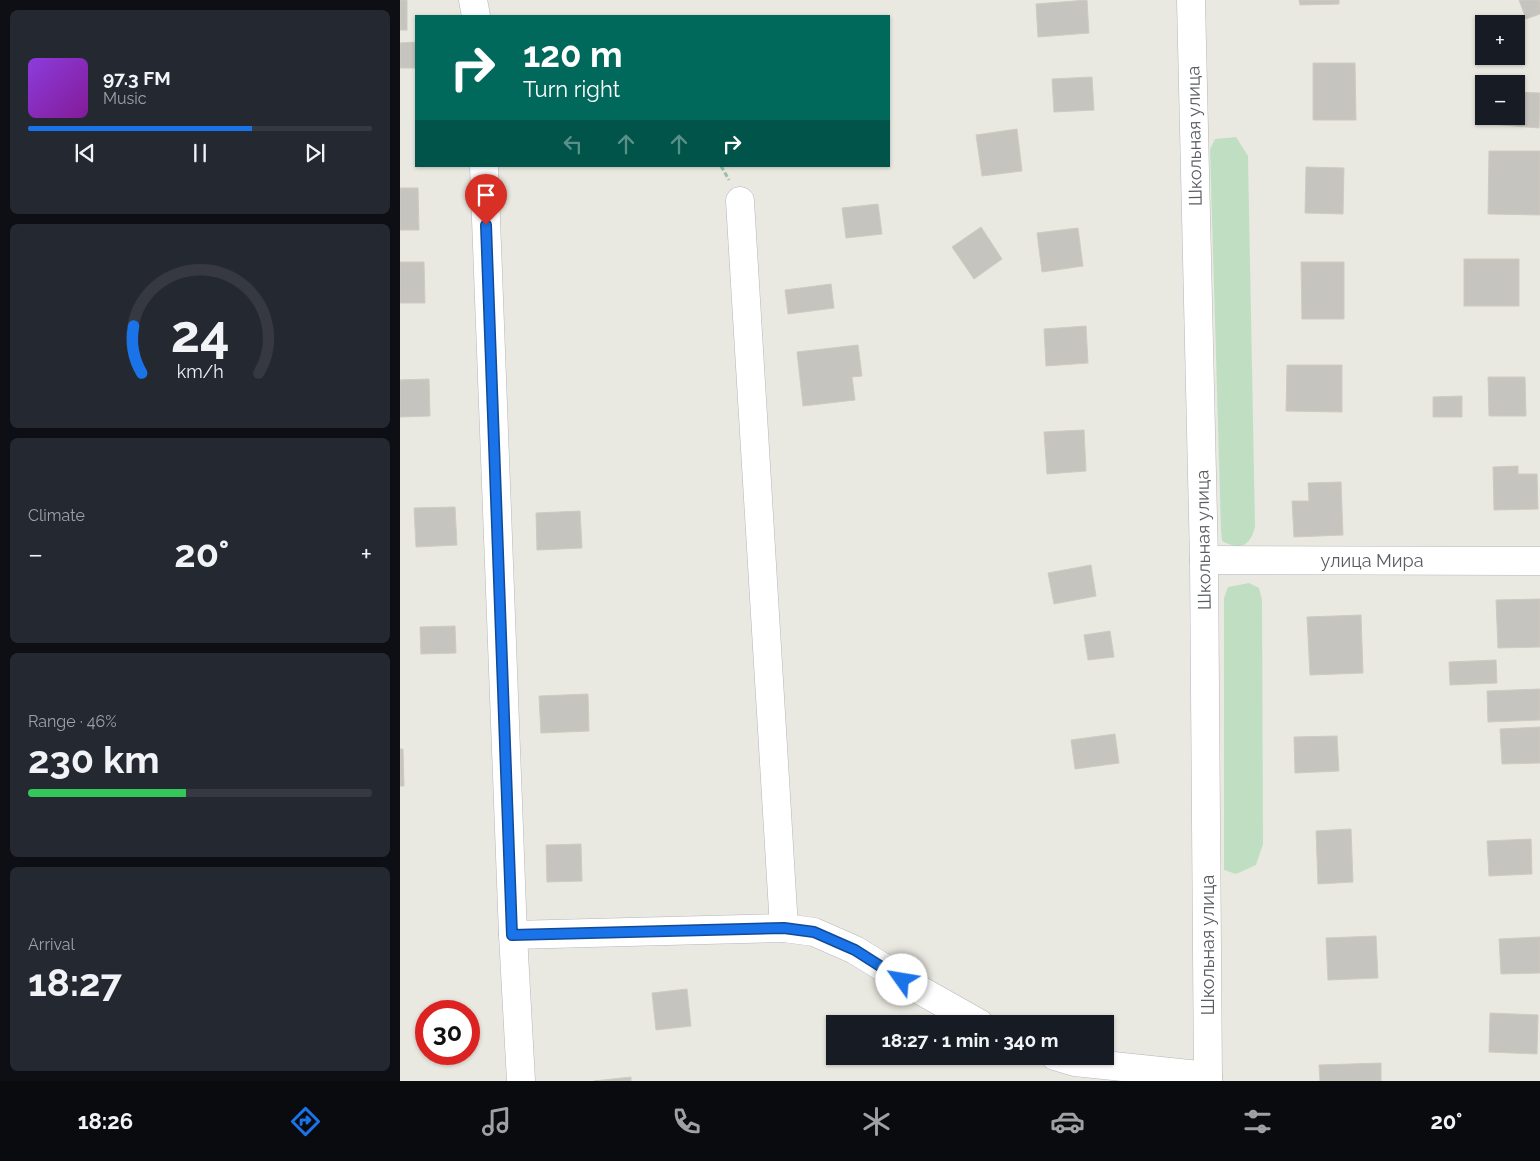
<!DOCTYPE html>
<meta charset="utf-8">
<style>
body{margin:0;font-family:Raleway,sans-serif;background:#242831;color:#f1f3f6;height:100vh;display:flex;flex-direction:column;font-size:19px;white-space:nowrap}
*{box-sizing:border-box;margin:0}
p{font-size:16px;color:#9ea1a6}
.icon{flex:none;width:28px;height:28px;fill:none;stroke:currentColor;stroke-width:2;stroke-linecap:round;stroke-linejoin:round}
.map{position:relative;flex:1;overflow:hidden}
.side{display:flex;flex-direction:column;gap:10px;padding:10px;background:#0d0f14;width:400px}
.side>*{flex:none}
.hud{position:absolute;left:15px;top:15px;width:475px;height:152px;border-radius:0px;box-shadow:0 1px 4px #0004;background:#00695c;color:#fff;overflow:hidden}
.controls{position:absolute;left:1075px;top:15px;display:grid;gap:10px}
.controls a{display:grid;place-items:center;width:50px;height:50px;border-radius:0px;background:#171b24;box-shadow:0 1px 4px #0004;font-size:25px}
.speed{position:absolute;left:15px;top:1000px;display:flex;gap:10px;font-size:25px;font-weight:700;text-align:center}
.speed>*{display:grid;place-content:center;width:65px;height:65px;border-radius:50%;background:#171b24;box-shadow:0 1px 4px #0004;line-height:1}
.speed .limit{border:8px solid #d22;background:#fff;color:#111}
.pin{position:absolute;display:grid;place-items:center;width:42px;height:42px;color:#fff;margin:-51px -21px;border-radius:50% 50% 50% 0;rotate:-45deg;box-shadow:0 0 5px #0007}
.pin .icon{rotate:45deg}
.me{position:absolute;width:55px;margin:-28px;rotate:302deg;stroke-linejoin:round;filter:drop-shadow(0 0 4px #0008)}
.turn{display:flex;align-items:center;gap:18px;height:105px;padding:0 25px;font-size:22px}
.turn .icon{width:65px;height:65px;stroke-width:2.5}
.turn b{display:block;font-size:35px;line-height:42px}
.lanes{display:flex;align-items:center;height:48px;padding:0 25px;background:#0003;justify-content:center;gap:25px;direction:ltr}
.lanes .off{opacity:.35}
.big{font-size:38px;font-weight:700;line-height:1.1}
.side .tile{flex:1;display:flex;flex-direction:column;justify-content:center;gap:8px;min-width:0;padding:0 18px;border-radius:8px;background:#242831}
.side .dial{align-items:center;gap:0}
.dial svg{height:130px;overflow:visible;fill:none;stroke:#363941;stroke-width:7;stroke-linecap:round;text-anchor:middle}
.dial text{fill:#f1f3f6;stroke:none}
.song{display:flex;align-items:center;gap:15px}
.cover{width:60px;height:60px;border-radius:8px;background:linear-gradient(135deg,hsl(270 70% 55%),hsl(290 70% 35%))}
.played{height:5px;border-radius:2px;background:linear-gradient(90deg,#1a73e8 65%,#363941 65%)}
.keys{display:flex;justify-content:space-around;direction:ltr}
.heat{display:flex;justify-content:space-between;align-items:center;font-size:28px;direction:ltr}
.charge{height:8px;border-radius:4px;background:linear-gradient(90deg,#34c759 46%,#363941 0)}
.trip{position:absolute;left:426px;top:1015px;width:288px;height:50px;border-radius:0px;background:#171b24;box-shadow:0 1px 4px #0004;font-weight:700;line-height:50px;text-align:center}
.menu{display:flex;height:80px;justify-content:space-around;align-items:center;background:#090b0e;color:#9ea1a6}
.menu .icon{width:35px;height:35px}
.menu .current{color:#1a73e8}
.menu b{font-size:22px;color:#f1f3f6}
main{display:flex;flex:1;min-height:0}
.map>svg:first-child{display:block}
.green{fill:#c0dfc2}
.building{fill:#c6c4be;stroke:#cecbc0}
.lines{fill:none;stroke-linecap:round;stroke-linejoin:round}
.minor-casing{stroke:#b3b6ba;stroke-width:29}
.path{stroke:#9abfa7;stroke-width:3;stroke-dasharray:5 2.5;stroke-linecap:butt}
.minor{stroke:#fff;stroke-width:28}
.route-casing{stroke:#114b97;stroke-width:12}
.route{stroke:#1a73e8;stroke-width:9}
.labels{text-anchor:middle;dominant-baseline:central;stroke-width:4.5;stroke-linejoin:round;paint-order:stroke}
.street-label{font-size:18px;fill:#595c60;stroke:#fff}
</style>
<main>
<section class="side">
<div class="tile">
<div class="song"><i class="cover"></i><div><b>97.3 FM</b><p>Music</p></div></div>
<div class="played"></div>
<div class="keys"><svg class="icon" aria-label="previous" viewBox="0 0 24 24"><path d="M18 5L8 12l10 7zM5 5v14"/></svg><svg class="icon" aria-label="pause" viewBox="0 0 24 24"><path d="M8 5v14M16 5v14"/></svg><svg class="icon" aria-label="next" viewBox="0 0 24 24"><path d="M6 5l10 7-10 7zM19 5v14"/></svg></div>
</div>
<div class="tile dial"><svg viewBox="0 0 100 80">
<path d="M14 69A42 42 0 1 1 86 69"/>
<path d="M14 69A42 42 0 0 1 9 40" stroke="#1a73e8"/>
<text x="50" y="56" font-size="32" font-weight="700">24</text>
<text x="50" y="72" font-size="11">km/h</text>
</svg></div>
<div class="tile"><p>Climate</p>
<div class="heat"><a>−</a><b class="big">20°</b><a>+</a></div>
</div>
<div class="tile"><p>Range · 46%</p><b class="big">230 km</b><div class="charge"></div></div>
<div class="tile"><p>Arrival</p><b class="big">18:27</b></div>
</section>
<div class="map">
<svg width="1140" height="1081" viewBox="0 0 1140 1081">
<rect width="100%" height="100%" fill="#eae9e1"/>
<g class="green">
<path d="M836,137L848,156L855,527C850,546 841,551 822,541L821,530L810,149L815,139Z"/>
<path d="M849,583L859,588L862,600L863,844L856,865L836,874L824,870V598L828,587Z"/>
</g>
<g class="building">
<rect x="0" y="0" width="7" height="30"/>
<path d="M687,0L689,33L638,37L636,4Z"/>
<path d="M899,0H939V4L900,5Z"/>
<path d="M1119,0H1140V14L1126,19Z"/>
<path d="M16,42V68H0V43Z"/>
<path d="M913,63H955L956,120H913Z"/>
<path d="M692,77L694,110L654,112L652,79Z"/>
<path d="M1081,89H1084V116H1116V92L1140,93L1139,128L1078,123Z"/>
<path d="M617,129L622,171L582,176L576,135Z"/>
<path d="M1089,151H1140V215L1088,214Z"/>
<path d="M906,167L944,168L943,214L905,213Z"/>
<path d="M0,188H18L19,230H0Z"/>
<path d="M478,204L482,234L446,238L442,208Z"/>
<path d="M581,227L602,259L574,279L552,247Z"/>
<path d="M678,228L683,266L642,272L637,233Z"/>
<rect x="1064" y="259" width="55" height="47"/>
<path d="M0,262H24L25,303H0Z"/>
<path d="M901,262H944V319H902Z"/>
<path d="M431,284L434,308L388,314L385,290Z"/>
<path d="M686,326L688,363L646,366L644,329Z"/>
<path d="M458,345L462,376L452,377L455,400L403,406L397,352Z"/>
<path d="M887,365H942V412L886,411Z"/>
<path d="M1088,377H1125L1126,416H1089Z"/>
<path d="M29,379L30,416L0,417V380Z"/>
<path d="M1062,396V417H1033V397Z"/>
<path d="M684,430L686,471L647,474L644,432Z"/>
<path d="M1118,466V474H1137L1138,509L1094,510L1093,467Z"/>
<path d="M941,482L943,535L894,537L892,501H909L908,483Z"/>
<path d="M55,507L57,545L16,547L14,508Z"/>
<path d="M180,511L182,548L137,550L136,513Z"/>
<path d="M691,565L696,596L654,604L648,573Z"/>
<path d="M1140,599V647L1098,648L1096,600Z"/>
<path d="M961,615L963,673L910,675L907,617Z"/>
<path d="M55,626L56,653L21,654L20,627Z"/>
<path d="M710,631L714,657L688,660L684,635Z"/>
<path d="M1096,660L1097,683L1050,685L1049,662Z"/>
<path d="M1140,689V720L1088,722L1087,691Z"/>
<path d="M188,694L189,731L141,733L139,696Z"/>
<path d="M1140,727V763L1102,764L1100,729Z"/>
<path d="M715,734L719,763L675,769L671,740Z"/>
<path d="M937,736L939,771L895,773L894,737Z"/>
<path d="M0,749H3L4,786H0Z"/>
<path d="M951,829L953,882L918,884L916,831Z"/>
<path d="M1131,839L1132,874L1089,876L1087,841Z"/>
<path d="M181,844L182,881L147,882L146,845Z"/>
<path d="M976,936L978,978L928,980L926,938Z"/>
<path d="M1140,937V973L1101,974L1099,939Z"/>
<path d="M287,989L291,1026L256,1030L252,993Z"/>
<path d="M1090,1013L1138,1015L1137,1054L1089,1052Z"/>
<path d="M981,1063V1081H920L919,1065Z"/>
<path d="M231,1077V1081H194Z"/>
</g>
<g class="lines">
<defs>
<g id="minor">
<path d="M73,0L76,16"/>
<path d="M791,0L804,560L808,1081"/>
<path d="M84,166L113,935L121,1081"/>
<path d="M340,201L384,928"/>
<path d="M804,560L1140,561"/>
<path d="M113,935L384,928L414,932L455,950L518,989L580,1024"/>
<path d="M655,1056L675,1062L808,1076"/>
</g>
</defs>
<use href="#minor" class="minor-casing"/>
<path class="path" d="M321,166L329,180"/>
<use href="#minor" class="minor"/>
</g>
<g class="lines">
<defs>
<path id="route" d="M86,225L112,935L384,928L414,932L455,950L502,980"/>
</defs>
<use href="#route" class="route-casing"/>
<use href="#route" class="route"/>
</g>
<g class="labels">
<g class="street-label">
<text transform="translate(794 136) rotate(-91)">Школьная улица</text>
<text transform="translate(803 540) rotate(-91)">Школьная улица</text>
<text x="972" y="560">улица Мира</text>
<text transform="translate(807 945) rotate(-90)">Школьная улица</text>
</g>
</g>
</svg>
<div class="controls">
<a>+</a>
<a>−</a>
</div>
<div class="speed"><div class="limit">30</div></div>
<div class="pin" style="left:86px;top:225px;background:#d93025"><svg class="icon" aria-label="arrive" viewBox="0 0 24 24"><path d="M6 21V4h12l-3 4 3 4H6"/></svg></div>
<svg class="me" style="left:502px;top:980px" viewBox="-20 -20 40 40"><circle r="19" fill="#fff"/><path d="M0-13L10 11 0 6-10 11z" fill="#1a73e8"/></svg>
<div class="trip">18:27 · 1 min · 340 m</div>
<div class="hud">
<div class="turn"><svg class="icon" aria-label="right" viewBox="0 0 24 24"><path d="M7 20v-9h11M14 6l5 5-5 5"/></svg><div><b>120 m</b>Turn right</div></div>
<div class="lanes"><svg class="icon off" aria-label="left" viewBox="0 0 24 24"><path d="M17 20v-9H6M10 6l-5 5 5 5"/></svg><svg class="icon off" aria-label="ahead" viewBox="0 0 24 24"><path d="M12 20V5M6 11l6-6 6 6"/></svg><svg class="icon off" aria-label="ahead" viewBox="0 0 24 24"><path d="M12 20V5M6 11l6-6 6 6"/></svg><svg class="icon" aria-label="right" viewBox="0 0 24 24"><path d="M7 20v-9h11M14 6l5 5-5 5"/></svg></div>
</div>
</div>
</main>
<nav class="menu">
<b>18:26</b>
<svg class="icon current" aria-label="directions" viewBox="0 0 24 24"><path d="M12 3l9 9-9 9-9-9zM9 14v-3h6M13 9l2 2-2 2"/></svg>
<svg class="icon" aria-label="music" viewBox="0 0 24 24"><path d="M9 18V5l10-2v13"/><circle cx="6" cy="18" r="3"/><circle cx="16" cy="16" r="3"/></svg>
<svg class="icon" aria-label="phone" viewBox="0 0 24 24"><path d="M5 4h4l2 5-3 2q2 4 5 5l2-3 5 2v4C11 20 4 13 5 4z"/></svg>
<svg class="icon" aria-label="climate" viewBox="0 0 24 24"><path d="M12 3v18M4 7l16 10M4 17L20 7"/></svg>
<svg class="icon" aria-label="car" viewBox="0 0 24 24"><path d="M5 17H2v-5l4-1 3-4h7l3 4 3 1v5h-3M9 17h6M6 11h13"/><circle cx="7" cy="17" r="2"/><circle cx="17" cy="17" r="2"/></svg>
<svg class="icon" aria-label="filters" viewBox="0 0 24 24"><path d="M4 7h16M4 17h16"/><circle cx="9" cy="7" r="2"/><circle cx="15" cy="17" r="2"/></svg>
<b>20°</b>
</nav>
